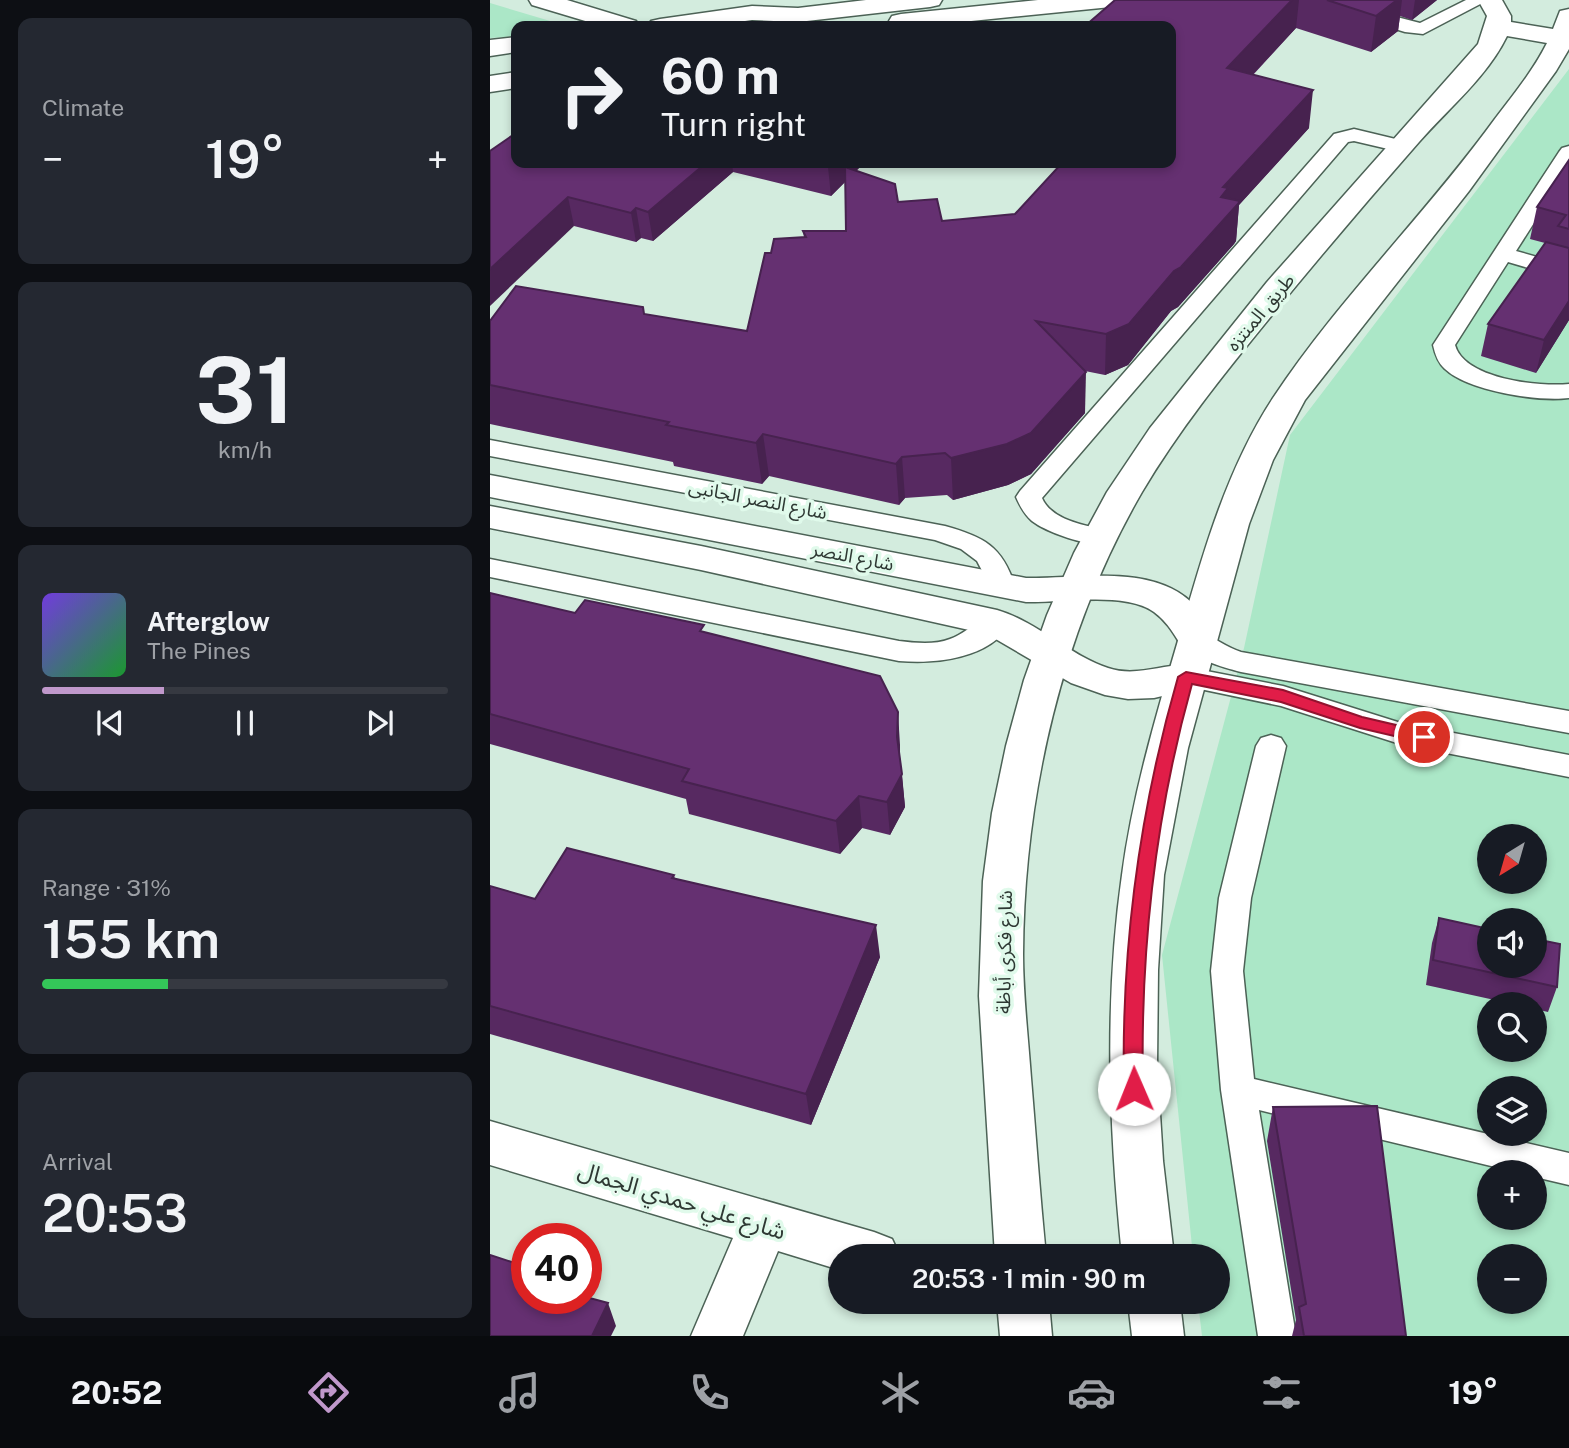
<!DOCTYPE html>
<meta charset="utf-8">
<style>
body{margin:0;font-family:"Public Sans","Noto Sans Arabic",sans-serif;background:#242831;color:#f1f3f6;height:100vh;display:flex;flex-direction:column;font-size:26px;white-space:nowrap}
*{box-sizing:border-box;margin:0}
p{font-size:23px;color:#9ea1a6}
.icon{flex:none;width:38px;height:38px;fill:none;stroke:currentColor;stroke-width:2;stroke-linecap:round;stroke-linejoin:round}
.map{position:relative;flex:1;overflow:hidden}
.drawer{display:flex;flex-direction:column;gap:18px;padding:18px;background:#0d0f14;width:490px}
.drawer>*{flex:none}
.top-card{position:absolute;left:21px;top:21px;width:665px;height:147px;border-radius:14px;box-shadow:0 4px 10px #0003;background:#171b24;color:#f1f3f6;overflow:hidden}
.needle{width:46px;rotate:217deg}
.buttons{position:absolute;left:987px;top:824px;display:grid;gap:14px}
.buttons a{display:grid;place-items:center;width:70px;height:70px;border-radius:50%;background:#171b24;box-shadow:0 4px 10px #0003;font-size:35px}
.speed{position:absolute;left:21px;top:1223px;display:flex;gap:14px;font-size:35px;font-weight:700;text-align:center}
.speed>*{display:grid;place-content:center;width:91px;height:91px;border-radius:50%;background:#171b24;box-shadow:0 4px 10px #0003;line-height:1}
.speed .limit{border:10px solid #d22;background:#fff;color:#111}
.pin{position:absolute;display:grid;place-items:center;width:60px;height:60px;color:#fff;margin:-30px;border:4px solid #fff;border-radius:50%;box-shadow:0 2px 7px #0007}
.me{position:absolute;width:77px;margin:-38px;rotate:359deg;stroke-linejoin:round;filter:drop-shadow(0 0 5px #0008)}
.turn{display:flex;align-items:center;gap:24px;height:147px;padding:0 35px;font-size:32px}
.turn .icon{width:91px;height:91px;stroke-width:2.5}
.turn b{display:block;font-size:49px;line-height:60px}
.big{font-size:52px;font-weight:600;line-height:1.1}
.drawer .tile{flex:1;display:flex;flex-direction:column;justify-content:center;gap:10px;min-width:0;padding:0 24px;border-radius:14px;background:#242831}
.drawer .dial{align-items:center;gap:0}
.dial b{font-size:91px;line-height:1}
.song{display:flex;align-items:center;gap:21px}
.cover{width:84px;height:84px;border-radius:10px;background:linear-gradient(135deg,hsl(260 70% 55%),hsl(130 70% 35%))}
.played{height:7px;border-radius:4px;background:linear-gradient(90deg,#c098cb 30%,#363941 30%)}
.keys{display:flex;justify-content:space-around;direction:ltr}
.heat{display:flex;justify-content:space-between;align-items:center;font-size:38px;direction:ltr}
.charge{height:10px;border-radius:5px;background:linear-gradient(90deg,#34c759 31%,#363941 0)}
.trip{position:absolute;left:338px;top:1244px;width:402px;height:70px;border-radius:35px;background:#171b24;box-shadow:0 4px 10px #0003;font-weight:600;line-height:70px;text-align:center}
.menu{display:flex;height:112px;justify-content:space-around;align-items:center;background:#090b0e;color:#9ea1a6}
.menu .icon{width:49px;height:49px}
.menu .selected{color:#c098cb}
.menu b{font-size:32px;color:#f1f3f6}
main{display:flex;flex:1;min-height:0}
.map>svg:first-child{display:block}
.green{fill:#abe7c7;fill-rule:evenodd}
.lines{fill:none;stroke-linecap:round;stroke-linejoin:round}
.lane-casing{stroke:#4c6256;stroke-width:3}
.street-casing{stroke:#4c6256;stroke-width:3}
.secondary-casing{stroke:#4c6256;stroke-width:3}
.lane{fill:#fff;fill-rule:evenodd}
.street{fill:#fff;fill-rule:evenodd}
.secondary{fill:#fff;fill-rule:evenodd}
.wall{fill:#572961}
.shaded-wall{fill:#47224f}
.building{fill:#653071;stroke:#47224f;stroke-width:2}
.route{fill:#e11d48;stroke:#92132f;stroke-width:2}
.labels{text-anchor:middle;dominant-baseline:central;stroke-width:7;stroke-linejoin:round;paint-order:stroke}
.street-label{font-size:19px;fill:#2e3833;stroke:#e0faeb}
.near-street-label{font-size:23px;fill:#2e3833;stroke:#e0faeb}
</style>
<main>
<section class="drawer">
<div class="tile"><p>Climate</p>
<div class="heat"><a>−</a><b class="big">19°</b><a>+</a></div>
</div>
<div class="tile dial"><b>31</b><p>km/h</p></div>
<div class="tile">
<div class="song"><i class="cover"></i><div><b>Afterglow</b><p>The Pines</p></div></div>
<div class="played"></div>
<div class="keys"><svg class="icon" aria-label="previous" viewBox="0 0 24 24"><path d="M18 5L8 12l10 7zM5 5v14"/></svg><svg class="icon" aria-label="pause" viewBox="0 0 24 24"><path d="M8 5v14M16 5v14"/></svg><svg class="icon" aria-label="next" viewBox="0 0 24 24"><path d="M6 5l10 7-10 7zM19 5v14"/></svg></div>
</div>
<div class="tile"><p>Range · 31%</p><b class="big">155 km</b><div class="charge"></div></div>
<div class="tile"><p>Arrival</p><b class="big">20:53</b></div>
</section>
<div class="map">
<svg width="1079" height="1336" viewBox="0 0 1079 1336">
<rect width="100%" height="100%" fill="#d3ecde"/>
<g class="green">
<path d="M0,3L77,26H26V36L0,38Z"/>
<path d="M1079,69V1336H712L708,1302H728V1256H703L672,955L754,648L800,435ZM999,836H1045V882H999ZM999,920H1045V966H999ZM999,1004H1045V1050H999ZM999,1088H1045V1134H999ZM999,1172H1045V1218H999ZM999,1256H1045V1302H999Z"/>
</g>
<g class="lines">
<defs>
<g id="lane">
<path d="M976,0H998L933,34L915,32L866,17L863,13L872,8L930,23Z"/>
<path d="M864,129L918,142L921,146L918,150L911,152L864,141L858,142L552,498C562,521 596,525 617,531L621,537L617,543C600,548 556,532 542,521C534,514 530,506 526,497L530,491L844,134Z"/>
<path d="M1079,146V168L1026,251L1079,266V280L1018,262L965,345C974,379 1049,387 1079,384V398C1049,402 978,391 955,369C948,363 945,354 943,345L1069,152L1072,148Z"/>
<path d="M0,440L455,526C494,537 512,546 525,586L521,592L512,595L503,592L487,561L471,549L445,540L0,456Z"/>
<path d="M0,559L409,641C426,643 444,645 460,639C480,632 495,610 517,616L521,623C499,659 446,664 409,661L0,577Z"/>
<path d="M707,631C723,636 735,647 751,652L1079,711V733L751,672C730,666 705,661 693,641L697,634Z"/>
<path d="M696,667L793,686L911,723L1079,755V777L910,744L791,706L686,684L682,677L686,670Z"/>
<path d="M781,735L791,738L796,746L761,898L753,971L764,1079L1079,1153V1185L1045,1177V1172H1026L769,1110L806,1336H768L731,1090L721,971L729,898L766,746L771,738Z"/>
</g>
<g id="street">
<path d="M39,0H77L146,21L149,26H112L42,5Z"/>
<path d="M376,0H452L449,5L440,7L308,22L262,20L220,26H158L161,21L170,19L262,6L308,8Z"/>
<path d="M548,0H633L630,5L621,7L432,26H402L399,21L402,16L411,14Z"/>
<path d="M26,37V52L0,56V40Z"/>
<path d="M26,72V88L0,92V76Z"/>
<path d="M0,475L536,578C589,579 667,562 707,608C715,617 720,630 726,641L720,650L707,654L694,650C685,636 678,622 664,612C635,591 571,603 536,602L0,497Z"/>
<path d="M0,506L211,546L507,610C548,622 579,655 618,668C651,679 680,659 710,667L715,677L710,687L664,698L638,699L615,695L581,683L497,634L211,570L0,528Z"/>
<path d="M0,1121L384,1232L402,1239L410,1256H350V1270L288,1251L253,1336H201L243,1238L0,1165Z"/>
</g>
<g id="secondary">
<path d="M988,0H1012L1021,16V22L1063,29L1070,11L1079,9V49L1066,71L979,191L815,400L783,460L759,524L698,748L674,875L668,970L667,1066L673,1161L684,1256H632C619,1129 614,1001 632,875C643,791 668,709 692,627C714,549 738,467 783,398C846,303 928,222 996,131C1017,102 1041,75 1057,43L1017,36C997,77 959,108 929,142C878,200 827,260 778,320C733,375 688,431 652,492C572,630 534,795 533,954C533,995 538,1036 541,1078C546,1137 550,1197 556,1256H505L489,996L493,881L502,813L516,746L534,680L557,615L584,553L617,492L660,428L777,282L988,44L997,16Z"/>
<path d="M507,1302H559L562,1336H510Z"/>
<path d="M638,1302H690L694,1336H642Z"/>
</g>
</defs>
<use href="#lane" class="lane-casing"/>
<use href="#street" class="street-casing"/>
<use href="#secondary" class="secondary-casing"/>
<use href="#lane" class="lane"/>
<use href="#street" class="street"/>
<use href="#secondary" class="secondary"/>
</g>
<g class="wall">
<path d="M625,0H947L922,20L910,16L908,31L881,52L806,28L763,75L819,128L749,205L746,241L744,244L688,307L681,311L638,365L615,375L595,371V413L541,474L518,485L463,500L457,495L415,498L409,505L279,476L272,484L184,466L183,462L0,424V321L155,314L257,331L281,253L314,238L313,231H356L355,182L341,196L243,172L163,241L151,238L146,242L84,226L26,163H374L366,171L408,202L452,221L525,214L681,163V26Z"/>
<path d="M1079,160V320L1046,373L991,356L998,324L1055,243L1040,239L1047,207Z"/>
<path d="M0,593L85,613L215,632L410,745V757L415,807L400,835L372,828L350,854L199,814L196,799L0,744Z"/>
<path d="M184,875L185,879L390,957L321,1125L0,1034V886L45,899Z"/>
<path d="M949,918L1067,987L1058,1012L1045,1009V1004H1023L936,985L942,943Z"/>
<path d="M783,1107L916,1336H802L806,1320L777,1141Z"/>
</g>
<g class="shaded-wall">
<path d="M802,0H809L806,28L733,106L737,68Z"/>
<path d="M907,0H912L908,31L881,52L886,16Z"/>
<path d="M925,0H947L922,20Z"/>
<path d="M823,90L819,128L749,205L746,241L744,244L688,307L681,311L638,365L615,375L616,334L731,197L733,187Z"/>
<path d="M216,163H242L243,172L163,241L158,212Z"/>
<path d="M342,163H374L341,196L338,167Z"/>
<path d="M78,197L84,226L0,306V269Z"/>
<path d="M146,208L151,238L146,242L141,213Z"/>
<path d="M1079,301V320L1046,373L1054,340Z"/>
<path d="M596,372L595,413L541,474L518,485L463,500L461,458Z"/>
<path d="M273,434L279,476L272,484L266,443Z"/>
<path d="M412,457L415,498L409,505L406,464Z"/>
<path d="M408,712L410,745L409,770L407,737Z"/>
<path d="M412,774L415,807L400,835L397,802Z"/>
<path d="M369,796L372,828L350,854L346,821Z"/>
<path d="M386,925L390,957L321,1125L316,1094Z"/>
<path d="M31,1265L37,1279L25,1275Z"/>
<path d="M118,1303L126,1326L121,1336H102Z"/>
</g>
<g class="building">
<path d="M625,0H802L737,68L823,90L733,187L738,188L731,197L750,201L747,205L691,267L684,271L639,324L616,334L546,321L596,372L541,433L517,444L461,458L455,453L412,457L406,464L273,434L266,443L176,425L179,422L0,385V321L26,286L153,307L154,314L257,331L275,253H281L284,239L316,237L313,231H356L355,167L405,184L408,202L447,199L452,221L525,214L572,163H681V53L682,52L681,51V26H595Z"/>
<path d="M837,0H907L886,16Z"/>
<path d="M26,133V163H216L158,212L146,208L141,213L78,197L0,269V151Z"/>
<path d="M1079,160V229L1068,226L1076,215L1047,207Z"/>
<path d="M322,163H342L338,167Z"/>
<path d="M1056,242L1079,248V301L1054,340L998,324Z"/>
<path d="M0,593L85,613L95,600L214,625L210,631L390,676L408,712L407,737L412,774L397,802L369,796L346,821L192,781L199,769L0,714Z"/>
<path d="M77,848L184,875L182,878L386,925L316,1094L0,1006V886L45,899Z"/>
<path d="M949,918L999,929V966H1045V939L1070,944L1067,987L943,960Z"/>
<path d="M887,1106L916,1336H814L809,1307L816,1304L783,1107Z"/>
<path d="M0,1255L31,1265L25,1275L37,1278V1298H96V1297L118,1303L102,1336H0Z"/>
</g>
<path class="route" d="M696,672L793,690L872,717L940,733L943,737L934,743L870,728L791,702L702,684C665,816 650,952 653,1089L651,1095L644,1097L637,1095L634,1089C631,949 649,812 688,677Z"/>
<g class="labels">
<g class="street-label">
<text transform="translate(770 312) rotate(-50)">طريق المنتزه</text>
<text transform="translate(268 499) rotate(11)">شارع النصر الجانبى</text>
<text transform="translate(363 556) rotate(11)">شارع النصر</text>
<text transform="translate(514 952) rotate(-89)">شارع فكرى أباظة</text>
</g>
<g class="near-street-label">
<text transform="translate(192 1200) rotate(17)">شارع علي حمدي الجمال</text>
</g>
</g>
</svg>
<div class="buttons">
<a><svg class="needle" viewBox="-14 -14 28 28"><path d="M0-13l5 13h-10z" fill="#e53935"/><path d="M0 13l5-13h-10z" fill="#9ea1a6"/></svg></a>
<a><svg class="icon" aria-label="sound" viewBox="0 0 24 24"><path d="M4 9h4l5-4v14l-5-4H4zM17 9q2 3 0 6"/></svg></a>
<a><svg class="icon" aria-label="search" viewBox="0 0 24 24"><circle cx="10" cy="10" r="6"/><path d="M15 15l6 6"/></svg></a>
<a><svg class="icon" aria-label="layers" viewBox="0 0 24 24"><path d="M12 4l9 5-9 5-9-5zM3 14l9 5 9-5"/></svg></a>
<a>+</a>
<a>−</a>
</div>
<div class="speed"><div class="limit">40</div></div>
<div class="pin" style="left:934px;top:737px;background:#d93025"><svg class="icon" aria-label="arrive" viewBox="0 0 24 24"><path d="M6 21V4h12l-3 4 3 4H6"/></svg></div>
<svg class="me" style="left:644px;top:1089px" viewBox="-20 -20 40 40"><circle r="19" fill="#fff"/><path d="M0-13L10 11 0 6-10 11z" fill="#e11d48"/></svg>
<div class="trip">20:53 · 1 min · 90 m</div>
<div class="top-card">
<div class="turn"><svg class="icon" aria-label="right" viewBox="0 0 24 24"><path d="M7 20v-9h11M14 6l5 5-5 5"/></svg><div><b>60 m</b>Turn right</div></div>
</div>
</div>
</main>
<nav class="menu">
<b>20:52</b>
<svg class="icon selected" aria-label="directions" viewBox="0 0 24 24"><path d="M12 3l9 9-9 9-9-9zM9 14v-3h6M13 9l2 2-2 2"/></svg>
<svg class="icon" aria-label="music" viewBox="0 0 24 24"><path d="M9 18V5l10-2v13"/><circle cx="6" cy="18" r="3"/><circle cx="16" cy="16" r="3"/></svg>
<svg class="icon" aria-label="phone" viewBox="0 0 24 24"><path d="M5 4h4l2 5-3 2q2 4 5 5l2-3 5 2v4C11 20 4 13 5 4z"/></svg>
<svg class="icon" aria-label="climate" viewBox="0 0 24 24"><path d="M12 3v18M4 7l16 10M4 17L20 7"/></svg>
<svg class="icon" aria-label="car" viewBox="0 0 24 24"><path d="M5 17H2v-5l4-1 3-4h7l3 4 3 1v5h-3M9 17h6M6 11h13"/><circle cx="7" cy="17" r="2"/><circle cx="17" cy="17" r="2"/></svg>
<svg class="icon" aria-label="filters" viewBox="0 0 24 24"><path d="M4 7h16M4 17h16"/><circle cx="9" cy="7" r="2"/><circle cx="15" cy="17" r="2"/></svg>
<b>19°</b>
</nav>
